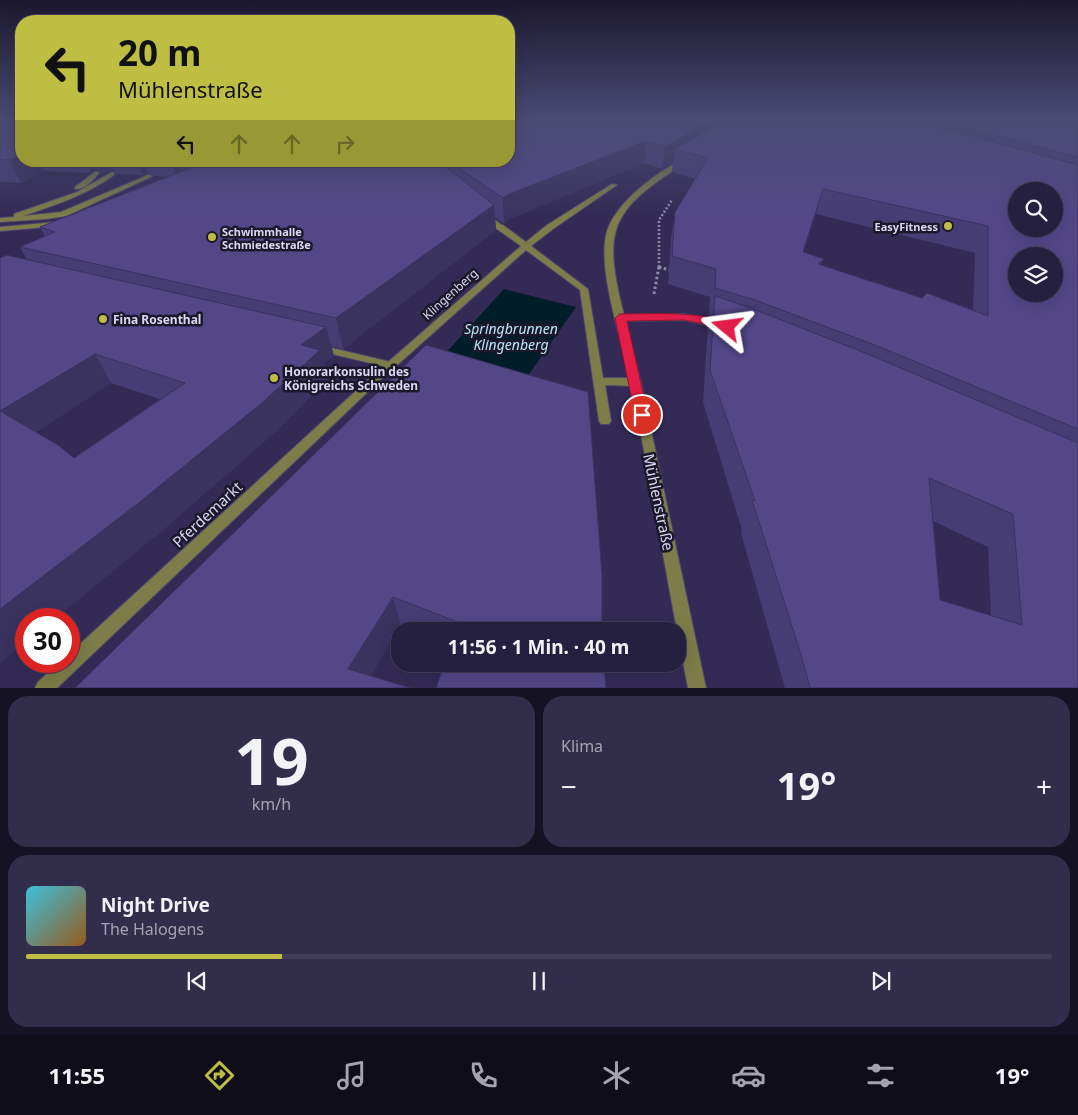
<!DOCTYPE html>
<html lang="de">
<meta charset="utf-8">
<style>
body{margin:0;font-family:"Noto Sans",sans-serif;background:#322d4b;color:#f1f3f6;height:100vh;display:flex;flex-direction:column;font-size:19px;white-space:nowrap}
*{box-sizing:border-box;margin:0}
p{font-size:16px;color:#a4a3b1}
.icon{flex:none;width:28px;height:28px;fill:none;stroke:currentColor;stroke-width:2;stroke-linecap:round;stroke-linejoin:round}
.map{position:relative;height:688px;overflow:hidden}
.details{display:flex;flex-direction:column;gap:8px;padding:8px;background:#151223;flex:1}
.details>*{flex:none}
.hud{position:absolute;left:15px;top:15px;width:500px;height:152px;border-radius:20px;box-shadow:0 5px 20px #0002,0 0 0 1px #423e59;background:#bebf42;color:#111;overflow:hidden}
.tools{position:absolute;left:1008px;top:182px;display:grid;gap:10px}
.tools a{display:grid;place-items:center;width:55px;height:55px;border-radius:50%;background:#262040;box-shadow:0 5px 20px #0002,0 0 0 1px #423e59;font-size:25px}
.speed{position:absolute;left:15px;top:608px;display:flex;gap:10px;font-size:25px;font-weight:700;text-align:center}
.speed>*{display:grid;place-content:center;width:65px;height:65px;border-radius:50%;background:#262040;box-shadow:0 5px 20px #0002,0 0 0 1px #423e59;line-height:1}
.speed .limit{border:8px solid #d22;background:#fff;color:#111}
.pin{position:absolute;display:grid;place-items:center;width:42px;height:42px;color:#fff;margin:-21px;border:2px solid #fff;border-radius:50%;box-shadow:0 1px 5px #0007}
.me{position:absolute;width:55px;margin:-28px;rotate:286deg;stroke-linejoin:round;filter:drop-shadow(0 0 4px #0008)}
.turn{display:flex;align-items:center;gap:18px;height:105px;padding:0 20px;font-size:22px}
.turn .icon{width:65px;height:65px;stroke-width:2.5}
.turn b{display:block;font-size:35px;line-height:42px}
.lanes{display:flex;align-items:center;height:48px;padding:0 20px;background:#0003;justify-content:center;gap:25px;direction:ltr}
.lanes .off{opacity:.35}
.big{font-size:38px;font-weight:700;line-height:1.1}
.details .widget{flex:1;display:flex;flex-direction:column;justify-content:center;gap:8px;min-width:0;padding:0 18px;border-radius:20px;background:#322d4b}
.details .dial{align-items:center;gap:0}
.dial b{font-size:65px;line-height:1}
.song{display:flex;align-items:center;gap:15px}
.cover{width:60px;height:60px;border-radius:8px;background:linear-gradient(135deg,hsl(190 70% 55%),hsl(30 70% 35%))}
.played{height:5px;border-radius:2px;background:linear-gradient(90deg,#bebf42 25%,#423e59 25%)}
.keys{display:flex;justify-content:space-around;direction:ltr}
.heat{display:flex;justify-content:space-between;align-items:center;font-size:28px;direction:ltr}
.details .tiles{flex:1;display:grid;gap:8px;grid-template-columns:1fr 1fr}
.widget:last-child{grid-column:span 2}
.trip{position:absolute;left:391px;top:622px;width:295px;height:50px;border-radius:20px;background:#262040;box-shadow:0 5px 20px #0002,0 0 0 1px #423e59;font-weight:700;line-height:50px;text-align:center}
.dock{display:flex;height:80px;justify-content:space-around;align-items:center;background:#0f0d1a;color:#a4a3b1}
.dock .icon{width:35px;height:35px}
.dock .current{color:#bebf42}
.dock b{font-size:22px;color:#f1f3f6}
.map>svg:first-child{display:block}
.water{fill:#001d29}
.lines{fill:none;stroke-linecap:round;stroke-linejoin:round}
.service-casing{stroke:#4e476e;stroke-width:2}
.pedestrian-casing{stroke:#4e476e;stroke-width:2}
.minor-casing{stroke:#4e476e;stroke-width:2}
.path-far1{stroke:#8e89ab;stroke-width:2.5;stroke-dasharray:2 2;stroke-linecap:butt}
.path{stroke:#8e89ab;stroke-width:3;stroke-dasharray:2.5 2.5;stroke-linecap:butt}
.service{fill:#7c7d48;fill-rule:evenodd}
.pedestrian{fill:#7c7d48;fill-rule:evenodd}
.minor{fill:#7c7d48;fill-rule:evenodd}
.wall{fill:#473d75;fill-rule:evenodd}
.shaded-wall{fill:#3a325f}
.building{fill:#534788;stroke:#3a325f;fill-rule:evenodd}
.route{fill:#e11d48;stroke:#92132f}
.poi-dot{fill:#bebf42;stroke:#1a182a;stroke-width:2}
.labels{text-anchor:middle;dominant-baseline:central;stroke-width:5;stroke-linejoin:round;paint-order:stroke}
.far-poi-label{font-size:11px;font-weight:bold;fill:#dad7f2;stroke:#1a182a;text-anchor:end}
.street-label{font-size:12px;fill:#dad7f2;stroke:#1a182a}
.poi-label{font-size:12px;font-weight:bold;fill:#dad7f2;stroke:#1a182a;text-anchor:start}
.water-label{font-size:14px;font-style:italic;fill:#bae5fb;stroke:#1a182a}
.near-street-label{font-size:15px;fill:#dad7f2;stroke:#1a182a}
</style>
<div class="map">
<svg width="1078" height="688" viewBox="0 0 1078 688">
<rect width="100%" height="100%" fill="#332b55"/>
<path class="water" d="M504,289L576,307L525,380L443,356Z"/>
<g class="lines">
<defs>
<g id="service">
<path d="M96,171L99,173C93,180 85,190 75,189V187Z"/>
<path d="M112,172L114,173V175C87,195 55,205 23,216L61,212L148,175L153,176L66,216L46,219L0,222V218L14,217V214L77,192Z"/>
<path d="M56,222H59V226L0,231V227Z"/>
</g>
<path id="pedestrian" d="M612,184L617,185L553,229L531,246L588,289L603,378H635L640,382L635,386L605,385L611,421L609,424H601L599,421L580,290L526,250L395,367H387L386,365L387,363L521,246L497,229V225H503L526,242L547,225Z"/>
<g id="minor">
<path d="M683,160L685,161V163C610,211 602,228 624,315L684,314L725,323L727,325L722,328L684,320L625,321L641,383L706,688H688C668,586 651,484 631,383C623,344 596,268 607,231C616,203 657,171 683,160Z"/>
<path d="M483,215H489L504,227L503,229H497L483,219Z"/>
<path d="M319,345L391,362L396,365L57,688H35L38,682L60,661H69V654L383,366L315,350L314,348Z"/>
</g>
</defs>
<use href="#service" class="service-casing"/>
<use href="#pedestrian" class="pedestrian-casing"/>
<use href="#minor" class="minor-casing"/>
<path class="path-far1" d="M659,267V220L672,200"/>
<g class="path">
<path d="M659,267L669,270"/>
<path d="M654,294L659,266"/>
</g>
<use href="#service" class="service"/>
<use href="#pedestrian" class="pedestrian"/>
<use href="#minor" class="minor"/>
</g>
<g class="wall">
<path d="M0,118L21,161H509V118H1078V688H785L741,533L742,530L703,402L708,326L710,317H709L710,297L668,284L671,238L675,212L696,179L672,172L673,162L662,169L644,163L510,219L504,224L495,217L496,230L343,349L331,346L334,356L324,363L328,379L274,433L156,536L26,619L27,260L20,247L45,236L40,227L169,177L155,176L148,173L142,175L116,174L113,170L101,173L96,169L90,173L44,171L21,183L0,182ZM816,214L975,253L973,311L922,298L822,266L803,253ZM111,383L160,399L74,458L36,432ZM933,521L988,547L991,616L940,600Z"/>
<path d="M426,345L602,631H416L401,625L75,688Z"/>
</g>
<g class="shaded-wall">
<path d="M714,118H743L675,149L673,162L662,169L665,147Z"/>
<path d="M646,141L644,163L510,219L504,224L503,198L509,194Z"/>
<path d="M21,154V161H39L44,171L21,183L9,160Z"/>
<path d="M85,161H92L96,169L90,173Z"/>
<path d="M95,161H109L113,170L101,173Z"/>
<path d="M137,161H144L148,173L142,175Z"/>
<path d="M171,161H182L186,173L177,177Z"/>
<path d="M195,161H211L201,178Z"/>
<path d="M823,189L816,214L794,280L803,252Z"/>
<path d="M494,205L496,230L343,349L336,318Z"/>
<path d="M824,259L815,287L818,264Z"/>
<path d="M326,327L334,356L324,363L328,379L274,433L156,536L55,619H26V642L0,664V609L301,345Z"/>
<path d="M95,354L111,383L22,441L0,411Z"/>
<path d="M393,597L401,625L364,688L348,669Z"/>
</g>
<g class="building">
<path d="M0,118H21V154L9,160L0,159Z"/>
<path d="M509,118H714L665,147L646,141L509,194L503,198L463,171L454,161H509Z"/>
<path d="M729,118H905L1078,165V429L875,345L755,300L715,288L716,269L672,256L675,212L708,158L675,149ZM823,189L988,226V316L927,293L922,298L818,264L824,259L803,252ZM1016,191H1054V229H1016ZM1016,256H1054V294H1016Z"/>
<path d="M929,118H1078V157H1077Z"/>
<path d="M208,161H440L446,167L494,205L336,318L20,247L55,232L40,227Z"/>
<path d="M7,255L326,327L301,345L320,350L263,402L136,505L0,609V411L58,445L74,458L185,383L95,354L0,411V258Z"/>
<path d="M715,296L748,307L865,353L1078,443V688H810L802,658L752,500L755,501L710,370ZM929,478L1013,514L1022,625L940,600Z"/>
<path d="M426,345L588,392L602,574V631H455L458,622L393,597L348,669L411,688H75Z"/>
<path d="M444,664H604L606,688H436Z"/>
</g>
<linearGradient id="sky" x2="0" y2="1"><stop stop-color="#1c182f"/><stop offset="0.55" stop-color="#4a4a73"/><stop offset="1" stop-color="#4a4a73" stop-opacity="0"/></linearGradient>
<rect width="1078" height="215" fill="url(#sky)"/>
<path class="route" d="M620,314C646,314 715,310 733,327L727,331L709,325L684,320L627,321L648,415L646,418H637L635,415L615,318Z"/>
<g class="poi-dot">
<circle cx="948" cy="226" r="5"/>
<circle cx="212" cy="237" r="5"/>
<circle cx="103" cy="319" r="5"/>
<circle cx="274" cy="378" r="5"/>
</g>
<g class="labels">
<g class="far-poi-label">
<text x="938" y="226">EasyFitness</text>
<text x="222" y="231" text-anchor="start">Schwimmhalle<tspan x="222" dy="13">Schmiedestraße</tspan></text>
</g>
<g class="street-label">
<text transform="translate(450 294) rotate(-42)">Klingenberg</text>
</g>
<g class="poi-label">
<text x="113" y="319">Fina Rosenthal</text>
<text x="284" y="371">Honorarkonsulin des<tspan x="284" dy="14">Königreichs Schweden</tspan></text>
</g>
<g class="water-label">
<text x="511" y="328">Springbrunnen<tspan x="511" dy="16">Klingenberg</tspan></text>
</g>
<g class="near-street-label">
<text transform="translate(659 502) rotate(78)">Mühlenstraße</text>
<text transform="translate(207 514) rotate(-43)">Pferdemarkt</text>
</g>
</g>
</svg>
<div class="tools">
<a><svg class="icon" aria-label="search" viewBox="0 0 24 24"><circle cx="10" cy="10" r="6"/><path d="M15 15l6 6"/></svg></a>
<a><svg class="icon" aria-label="layers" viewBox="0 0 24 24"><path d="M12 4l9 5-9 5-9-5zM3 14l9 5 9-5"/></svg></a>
</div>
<div class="speed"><div class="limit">30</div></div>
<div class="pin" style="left:642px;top:415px;background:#d93025"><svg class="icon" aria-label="arrive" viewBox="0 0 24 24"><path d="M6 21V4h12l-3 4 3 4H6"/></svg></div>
<svg class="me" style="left:727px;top:327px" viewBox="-20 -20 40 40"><path d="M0-17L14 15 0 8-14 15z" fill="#e11d48" stroke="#fff" stroke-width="4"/></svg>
<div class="trip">11:56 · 1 Min. · 40 m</div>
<div class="hud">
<div class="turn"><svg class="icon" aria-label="left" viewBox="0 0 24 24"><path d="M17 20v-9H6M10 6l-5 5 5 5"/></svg><div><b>20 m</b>Mühlenstraße</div></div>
<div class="lanes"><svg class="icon" aria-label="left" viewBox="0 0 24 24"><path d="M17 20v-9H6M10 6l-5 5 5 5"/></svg><svg class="icon off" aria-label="ahead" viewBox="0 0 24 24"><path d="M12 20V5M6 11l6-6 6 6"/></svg><svg class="icon off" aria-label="ahead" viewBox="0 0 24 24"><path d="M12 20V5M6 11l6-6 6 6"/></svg><svg class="icon off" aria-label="right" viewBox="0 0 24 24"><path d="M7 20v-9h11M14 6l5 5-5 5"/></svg></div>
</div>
</div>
<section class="details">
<div class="tiles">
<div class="widget dial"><b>19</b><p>km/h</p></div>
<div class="widget"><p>Klima</p>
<div class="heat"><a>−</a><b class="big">19°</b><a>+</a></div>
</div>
<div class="widget">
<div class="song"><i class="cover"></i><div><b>Night Drive</b><p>The Halogens</p></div></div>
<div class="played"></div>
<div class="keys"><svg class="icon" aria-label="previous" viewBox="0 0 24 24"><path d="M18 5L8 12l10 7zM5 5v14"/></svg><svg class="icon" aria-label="pause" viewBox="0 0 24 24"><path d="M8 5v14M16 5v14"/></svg><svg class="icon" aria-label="next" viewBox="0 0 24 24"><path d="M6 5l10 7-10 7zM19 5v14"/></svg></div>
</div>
</div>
</section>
<nav class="dock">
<b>11:55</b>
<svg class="icon current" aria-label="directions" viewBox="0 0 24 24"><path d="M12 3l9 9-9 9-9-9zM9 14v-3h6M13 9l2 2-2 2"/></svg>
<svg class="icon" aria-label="music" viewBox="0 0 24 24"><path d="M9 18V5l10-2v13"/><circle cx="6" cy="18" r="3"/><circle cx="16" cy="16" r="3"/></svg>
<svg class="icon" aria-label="phone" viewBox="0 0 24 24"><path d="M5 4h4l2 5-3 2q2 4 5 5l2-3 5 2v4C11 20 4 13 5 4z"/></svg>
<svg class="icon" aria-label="climate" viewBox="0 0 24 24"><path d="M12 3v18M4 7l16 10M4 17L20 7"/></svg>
<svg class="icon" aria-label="car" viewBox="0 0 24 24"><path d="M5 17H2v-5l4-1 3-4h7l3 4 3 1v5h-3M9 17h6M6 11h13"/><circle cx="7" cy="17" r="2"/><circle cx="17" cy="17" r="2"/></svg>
<svg class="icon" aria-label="filters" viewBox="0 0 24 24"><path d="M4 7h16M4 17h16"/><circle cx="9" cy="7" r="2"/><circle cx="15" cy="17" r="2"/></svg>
<b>19°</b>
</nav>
